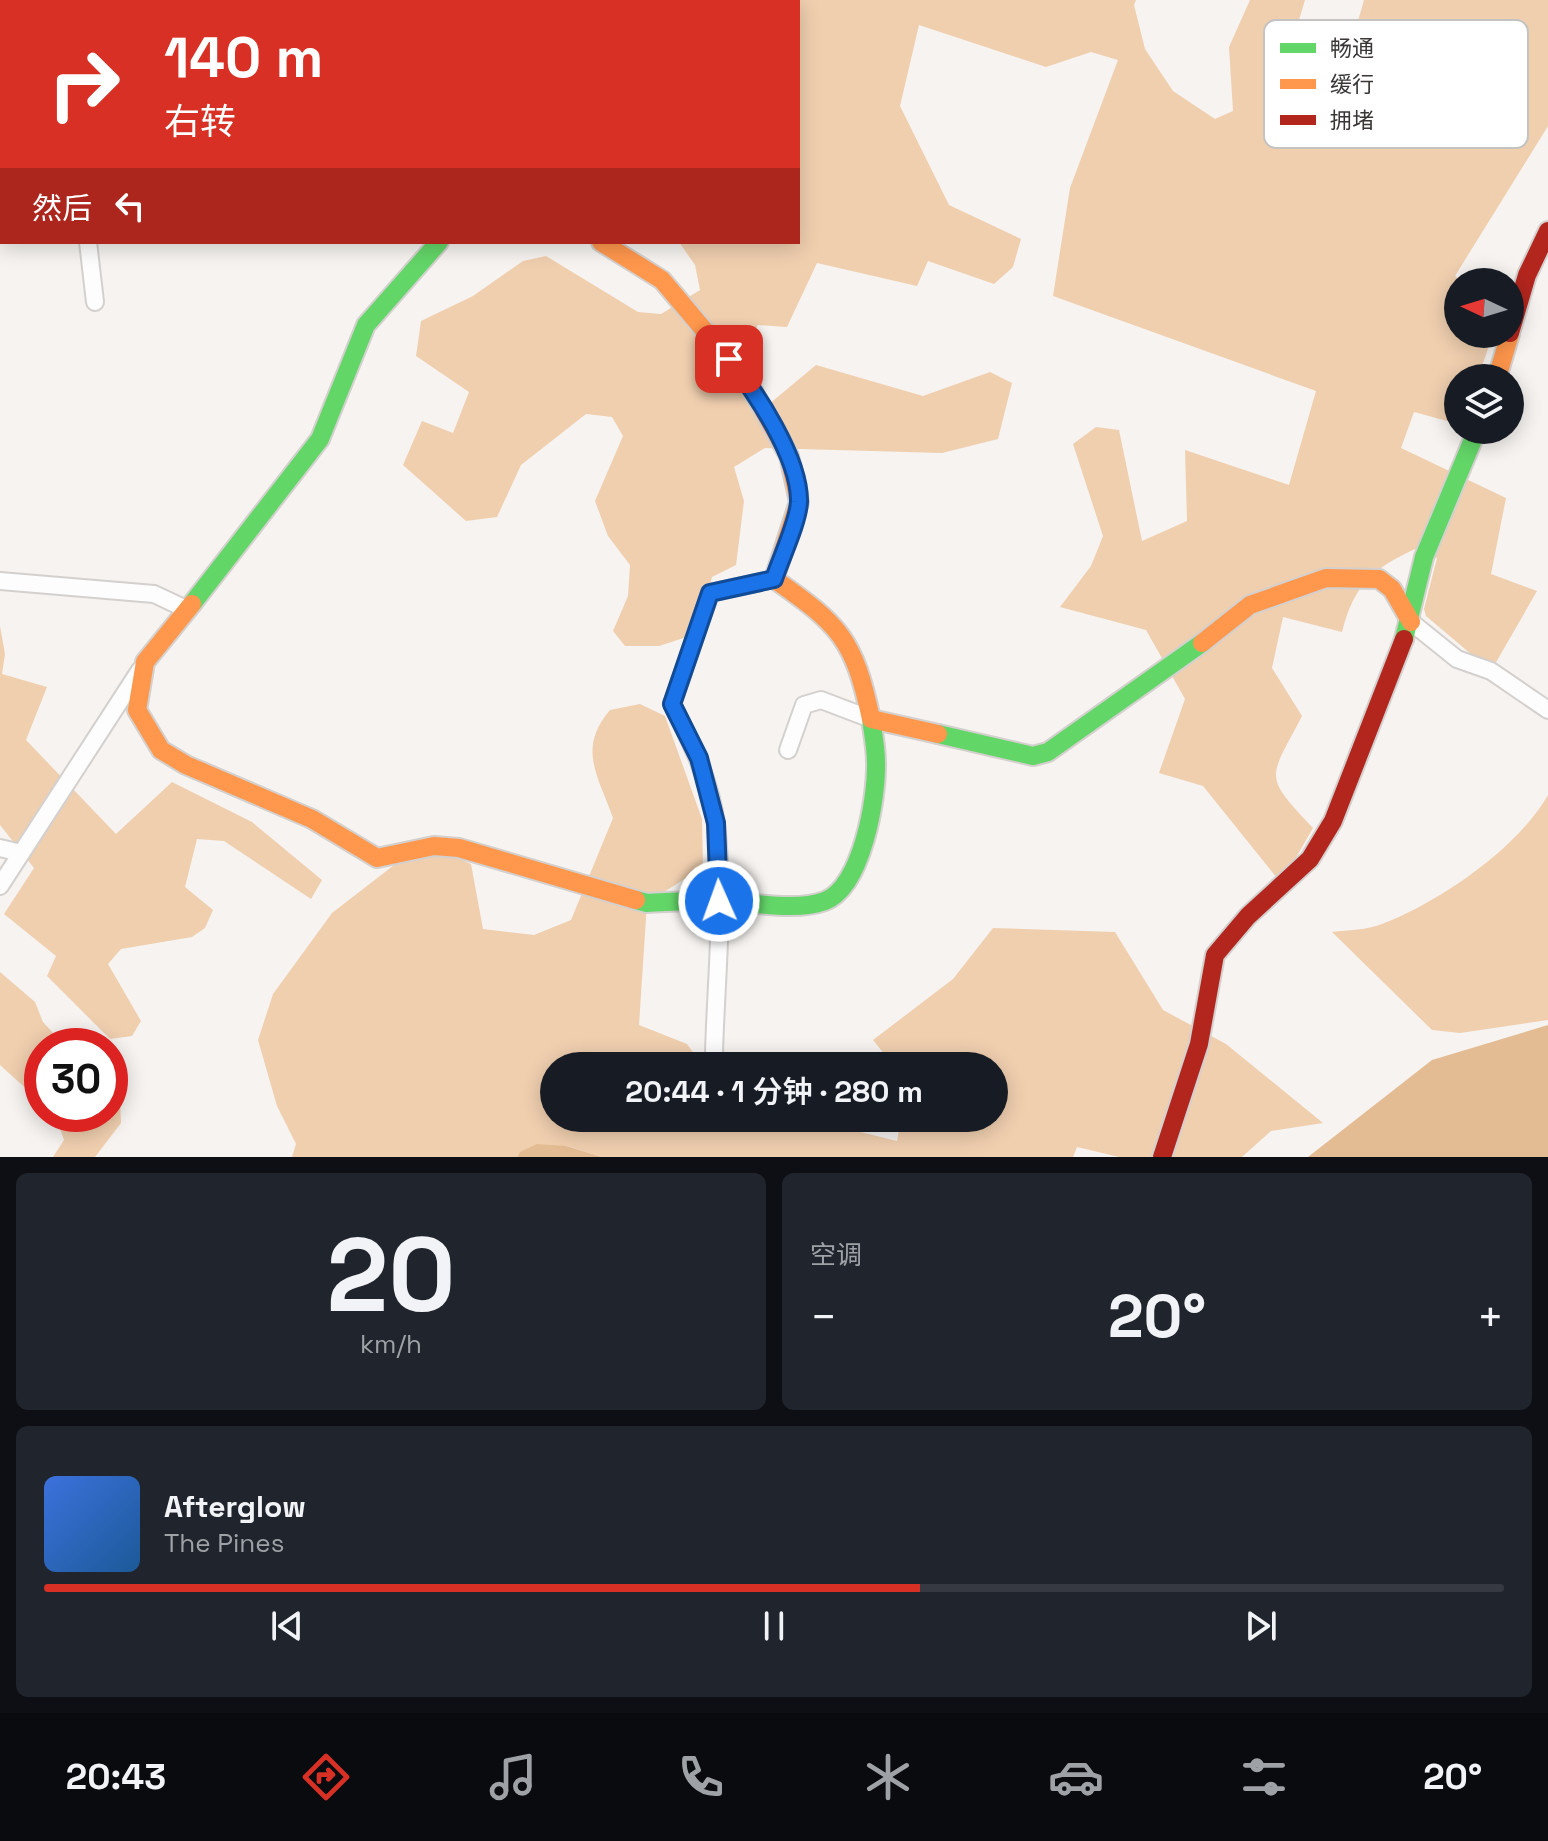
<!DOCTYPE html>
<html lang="zh">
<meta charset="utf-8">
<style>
body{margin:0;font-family:"Space Grotesk","Noto Sans SC",sans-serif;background:#20242c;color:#f1f3f6;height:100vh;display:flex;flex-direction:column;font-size:30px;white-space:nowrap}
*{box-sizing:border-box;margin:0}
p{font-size:26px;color:#9ea1a6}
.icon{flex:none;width:44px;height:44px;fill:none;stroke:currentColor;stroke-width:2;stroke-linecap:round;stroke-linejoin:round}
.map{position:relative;height:1157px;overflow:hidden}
.panel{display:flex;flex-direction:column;gap:16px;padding:16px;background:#0d0f14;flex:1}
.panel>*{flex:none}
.banner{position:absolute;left:0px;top:0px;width:800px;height:244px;box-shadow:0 4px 20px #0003;background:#d93025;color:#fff;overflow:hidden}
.needle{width:52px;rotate:274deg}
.tools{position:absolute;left:1444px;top:268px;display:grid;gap:16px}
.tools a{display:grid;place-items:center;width:80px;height:80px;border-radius:50%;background:#171b24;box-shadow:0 4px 20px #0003;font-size:40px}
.speed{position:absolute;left:24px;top:1028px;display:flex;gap:16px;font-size:40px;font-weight:700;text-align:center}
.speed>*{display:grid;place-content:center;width:104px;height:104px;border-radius:50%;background:#171b24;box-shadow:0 4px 20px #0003;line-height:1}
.speed .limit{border:12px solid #d22;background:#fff;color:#111}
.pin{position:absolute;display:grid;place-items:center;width:68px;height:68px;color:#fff;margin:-34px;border-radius:16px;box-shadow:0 4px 12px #0006}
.me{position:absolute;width:88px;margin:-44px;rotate:358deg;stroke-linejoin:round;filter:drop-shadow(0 0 6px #0008)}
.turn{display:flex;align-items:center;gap:28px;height:168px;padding:0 32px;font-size:36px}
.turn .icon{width:104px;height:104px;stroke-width:2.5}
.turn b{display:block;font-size:56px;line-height:68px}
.then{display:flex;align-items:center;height:76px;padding:0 32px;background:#0003;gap:16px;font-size:30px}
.big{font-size:60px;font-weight:600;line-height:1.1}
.panel .widget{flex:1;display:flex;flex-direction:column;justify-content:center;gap:12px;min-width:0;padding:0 28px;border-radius:12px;background:#20242c}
.panel .dial{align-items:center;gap:0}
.dial b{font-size:104px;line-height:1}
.song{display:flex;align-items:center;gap:24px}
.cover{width:96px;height:96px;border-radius:12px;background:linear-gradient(135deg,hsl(220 70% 55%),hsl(210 70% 35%))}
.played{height:8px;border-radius:4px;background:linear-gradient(90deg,#d93025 60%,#363941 60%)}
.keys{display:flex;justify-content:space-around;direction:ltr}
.heat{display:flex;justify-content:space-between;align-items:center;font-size:44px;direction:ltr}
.panel .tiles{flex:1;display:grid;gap:16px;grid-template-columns:1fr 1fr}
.widget:last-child{grid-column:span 2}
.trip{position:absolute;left:540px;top:1052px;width:468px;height:80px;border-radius:40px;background:#171b24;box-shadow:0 4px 20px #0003;font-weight:600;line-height:80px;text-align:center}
.dock{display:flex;height:128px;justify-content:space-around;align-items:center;background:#090b0e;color:#9ea1a6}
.dock .icon{width:56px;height:56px}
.dock .active{color:#d93025}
.dock b{font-size:36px;color:#f1f3f6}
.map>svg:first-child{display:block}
.forest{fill:#f0cfaf}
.water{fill:#e4bc93}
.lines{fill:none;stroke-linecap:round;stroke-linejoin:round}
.street-casing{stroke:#d3d0ce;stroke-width:20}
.fast-casing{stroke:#d3d0ce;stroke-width:22}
.slow-casing{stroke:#d3d0ce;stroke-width:22}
.jam-casing{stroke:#d3d0ce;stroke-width:22}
.street{stroke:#fefdfd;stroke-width:16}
.fast{stroke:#63d668;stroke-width:18}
.slow{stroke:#ff974d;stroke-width:18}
.jam{stroke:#b3261e;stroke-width:18}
.route-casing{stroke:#114b97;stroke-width:20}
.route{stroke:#1a73e8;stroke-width:14}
.key{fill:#fff;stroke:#c4c3c2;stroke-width:2}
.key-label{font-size:22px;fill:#393635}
</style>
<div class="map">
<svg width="1548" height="1157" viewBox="0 0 1548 1157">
<rect width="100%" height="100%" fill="#f6f3f0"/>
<g class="forest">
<path d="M511,0H1136L1134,5L1145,49L1173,91L1215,119L1233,111L1229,47L1250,0H1305L1280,84L1284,113L1318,115L1335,102L1364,0H1548V126L1455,276L1462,282H1458V334H1493L1478,378H1458V424L1414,412L1401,448L1506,498L1491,574L1537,591L1491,671L1426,616L1424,609L1437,558L1415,549C1372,569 1354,585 1342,632L1283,617L1272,668L1302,716C1269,780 1262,774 1313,828L1294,861L1277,878L1203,786L1159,773L1185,699L1146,630L1060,607L1091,566L1103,536L1073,444L1096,427L1119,430L1142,541L1187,521L1185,450L1289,485L1316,391L1053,296L1070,188L1118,60L1091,52L1046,67L919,25L900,106L949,205L1021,239L1013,267L994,284L928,261L917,286L817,263L787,327L758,325L733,374L756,415L816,365L923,396L990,372L1012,383L998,439L942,453L765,448L734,467L744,501L736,565L712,577L696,634L659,646H625L613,631L628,596L630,565L608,536L595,501L623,436L612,417L586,414L521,465L497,517L466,521L403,465L422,421L453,433L469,392L416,356L421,321L473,296L523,261L546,256L638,312L661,314L700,290L695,265L679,242H798V2Z"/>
<path d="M0,626L5,654L2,674L47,687L26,740L116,834L172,782L252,822L322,880L311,899L224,841L197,839L185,887L213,910L205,928L192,937L121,949L108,964L141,1021L132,1036L110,1039L47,976L56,956L4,914L34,868L0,825Z"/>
<path d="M640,704L665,716L702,819L703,867L647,903L639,1025L687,1044L703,1066H554V1118H804L897,1141L901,1118H994V1066H894L873,1040L953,979L993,928L1115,932L1163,1010L1226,1044L1323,1123L1271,1131L1242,1157H1119L1077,1147L1073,1157H602L566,1146L520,1152L517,1157H292L296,1144L277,1106L258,1040L273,994L332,913L398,862L448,854L471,864L483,929L534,935L571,920L613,818C598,775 577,749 610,710Z"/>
<path d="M1548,795V1020L1460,1033L1432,1030L1332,932C1348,930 1367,930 1382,924C1439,902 1517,849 1548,795Z"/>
<path d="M0,972L35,1002L43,1022L65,1046H42V1103L0,1065Z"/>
<path d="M110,1089L120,1098L121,1123L95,1157H53L64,1140L55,1114H110Z"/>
</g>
<g class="water">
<path d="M1548,1025V1157H1308L1432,1060Z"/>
<path d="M537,1144L566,1146L602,1157H517L520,1152Z"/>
</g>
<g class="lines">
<defs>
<g id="street">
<path d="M3,0V2"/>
<path d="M158,0L159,2"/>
<path d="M408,0V2"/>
<path d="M88,242L95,302"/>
<path d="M0,581L154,594L186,609"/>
<path d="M1411,622L1457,659L1491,671L1548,710"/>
<path d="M788,750L804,705L821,700L871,719"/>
<path d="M0,848L21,853"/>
<path d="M0,886L140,670"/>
<path d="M718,1066L714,1053C716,978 725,900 716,825C711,782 691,742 672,704L710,593L774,579"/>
</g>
<g id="fast">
<path d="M0,77L2,78"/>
<path d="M192,604L320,439L366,325L439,242"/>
<path d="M1404,639L1424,557L1477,430"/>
<path d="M938,734L1033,756L1048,752L1202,643"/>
<path d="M636,900L647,903C672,902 696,900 721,901C753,902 795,912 825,901C862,887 877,798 876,762C876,748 873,733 871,719"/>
</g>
<g id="slow">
<path d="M601,242L662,280L747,381L789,456L799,502L774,579C840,625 854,639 871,719L938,734"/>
<path d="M1497,378L1510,334"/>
<path d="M192,604L145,662L137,710L161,750L186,765L312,819L377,858L434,846L459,848L636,900"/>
<path d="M1202,643L1250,605L1326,578L1379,579L1392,589L1411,622"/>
</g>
<g id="jam">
<path d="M1510,333L1527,275L1548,231"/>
<path d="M1162,1157L1199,1044L1215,955L1248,916L1310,859L1333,821L1404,639"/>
</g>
</defs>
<use href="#street" class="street-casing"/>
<use href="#fast" class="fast-casing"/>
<use href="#slow" class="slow-casing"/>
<use href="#jam" class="jam-casing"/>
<use href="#street" class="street"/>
<use href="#fast" class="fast"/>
<use href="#slow" class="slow"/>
<use href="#jam" class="jam"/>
</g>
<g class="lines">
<defs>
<path id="route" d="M719,901L716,823L699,758L672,704L710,593L774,579C781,558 798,522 799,502C800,458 755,391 729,359"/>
</defs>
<use href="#route" class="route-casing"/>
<use href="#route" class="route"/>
</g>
<rect x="1264" y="20" width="264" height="128" rx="12" class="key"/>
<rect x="1280" y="43" width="36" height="10" fill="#63d668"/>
<rect x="1280" y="79" width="36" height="10" fill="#ff974d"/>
<rect x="1280" y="115" width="36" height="10" fill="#b3261e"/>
<g class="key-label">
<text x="1330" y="56">畅通</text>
<text x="1330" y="92">缓行</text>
<text x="1330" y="128">拥堵</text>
</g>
</svg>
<div class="tools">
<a><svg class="needle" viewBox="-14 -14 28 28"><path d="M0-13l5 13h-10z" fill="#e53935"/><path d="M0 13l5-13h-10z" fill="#9ea1a6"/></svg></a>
<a><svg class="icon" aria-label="layers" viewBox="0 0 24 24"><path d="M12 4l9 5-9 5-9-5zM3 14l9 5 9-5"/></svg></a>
</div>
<div class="speed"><div class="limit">30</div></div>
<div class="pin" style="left:729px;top:359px;background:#d93025"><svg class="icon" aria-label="arrive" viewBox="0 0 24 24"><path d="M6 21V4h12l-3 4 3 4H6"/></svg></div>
<svg class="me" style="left:719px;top:901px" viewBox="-20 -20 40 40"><circle r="17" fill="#1a73e8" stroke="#fff" stroke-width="3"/><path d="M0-11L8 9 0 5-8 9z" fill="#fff"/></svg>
<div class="trip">20:44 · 1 分钟 · 280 m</div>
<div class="banner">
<div class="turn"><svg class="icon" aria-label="right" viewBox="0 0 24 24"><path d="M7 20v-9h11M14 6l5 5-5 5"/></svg><div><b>140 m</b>右转</div></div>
<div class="then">然后<svg class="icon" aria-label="left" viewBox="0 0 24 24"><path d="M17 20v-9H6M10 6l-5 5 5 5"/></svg></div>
</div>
</div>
<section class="panel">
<div class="tiles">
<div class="widget dial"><b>20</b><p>km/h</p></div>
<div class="widget"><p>空调</p>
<div class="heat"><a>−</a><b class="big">20°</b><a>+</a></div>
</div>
<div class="widget">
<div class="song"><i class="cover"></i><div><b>Afterglow</b><p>The Pines</p></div></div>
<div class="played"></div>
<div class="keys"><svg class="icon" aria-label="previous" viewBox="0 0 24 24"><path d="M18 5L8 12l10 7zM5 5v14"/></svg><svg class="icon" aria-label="pause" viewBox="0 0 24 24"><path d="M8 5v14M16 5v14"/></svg><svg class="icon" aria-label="next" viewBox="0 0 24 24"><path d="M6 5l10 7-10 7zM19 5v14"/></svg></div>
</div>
</div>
</section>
<nav class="dock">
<b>20:43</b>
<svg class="icon active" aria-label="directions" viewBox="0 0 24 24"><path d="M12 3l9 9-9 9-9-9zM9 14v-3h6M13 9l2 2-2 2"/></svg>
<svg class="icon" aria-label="music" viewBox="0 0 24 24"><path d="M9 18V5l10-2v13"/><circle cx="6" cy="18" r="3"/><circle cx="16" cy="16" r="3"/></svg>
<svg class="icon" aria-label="phone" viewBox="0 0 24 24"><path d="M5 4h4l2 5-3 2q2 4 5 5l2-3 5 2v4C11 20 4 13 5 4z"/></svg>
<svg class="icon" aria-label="climate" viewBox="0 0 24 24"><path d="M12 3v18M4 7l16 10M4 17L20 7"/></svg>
<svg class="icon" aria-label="car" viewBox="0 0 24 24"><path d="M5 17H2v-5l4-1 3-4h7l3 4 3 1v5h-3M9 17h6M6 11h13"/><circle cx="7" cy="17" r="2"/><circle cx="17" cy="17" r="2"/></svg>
<svg class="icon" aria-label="filters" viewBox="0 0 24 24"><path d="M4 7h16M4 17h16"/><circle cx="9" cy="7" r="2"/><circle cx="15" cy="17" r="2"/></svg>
<b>20°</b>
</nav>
